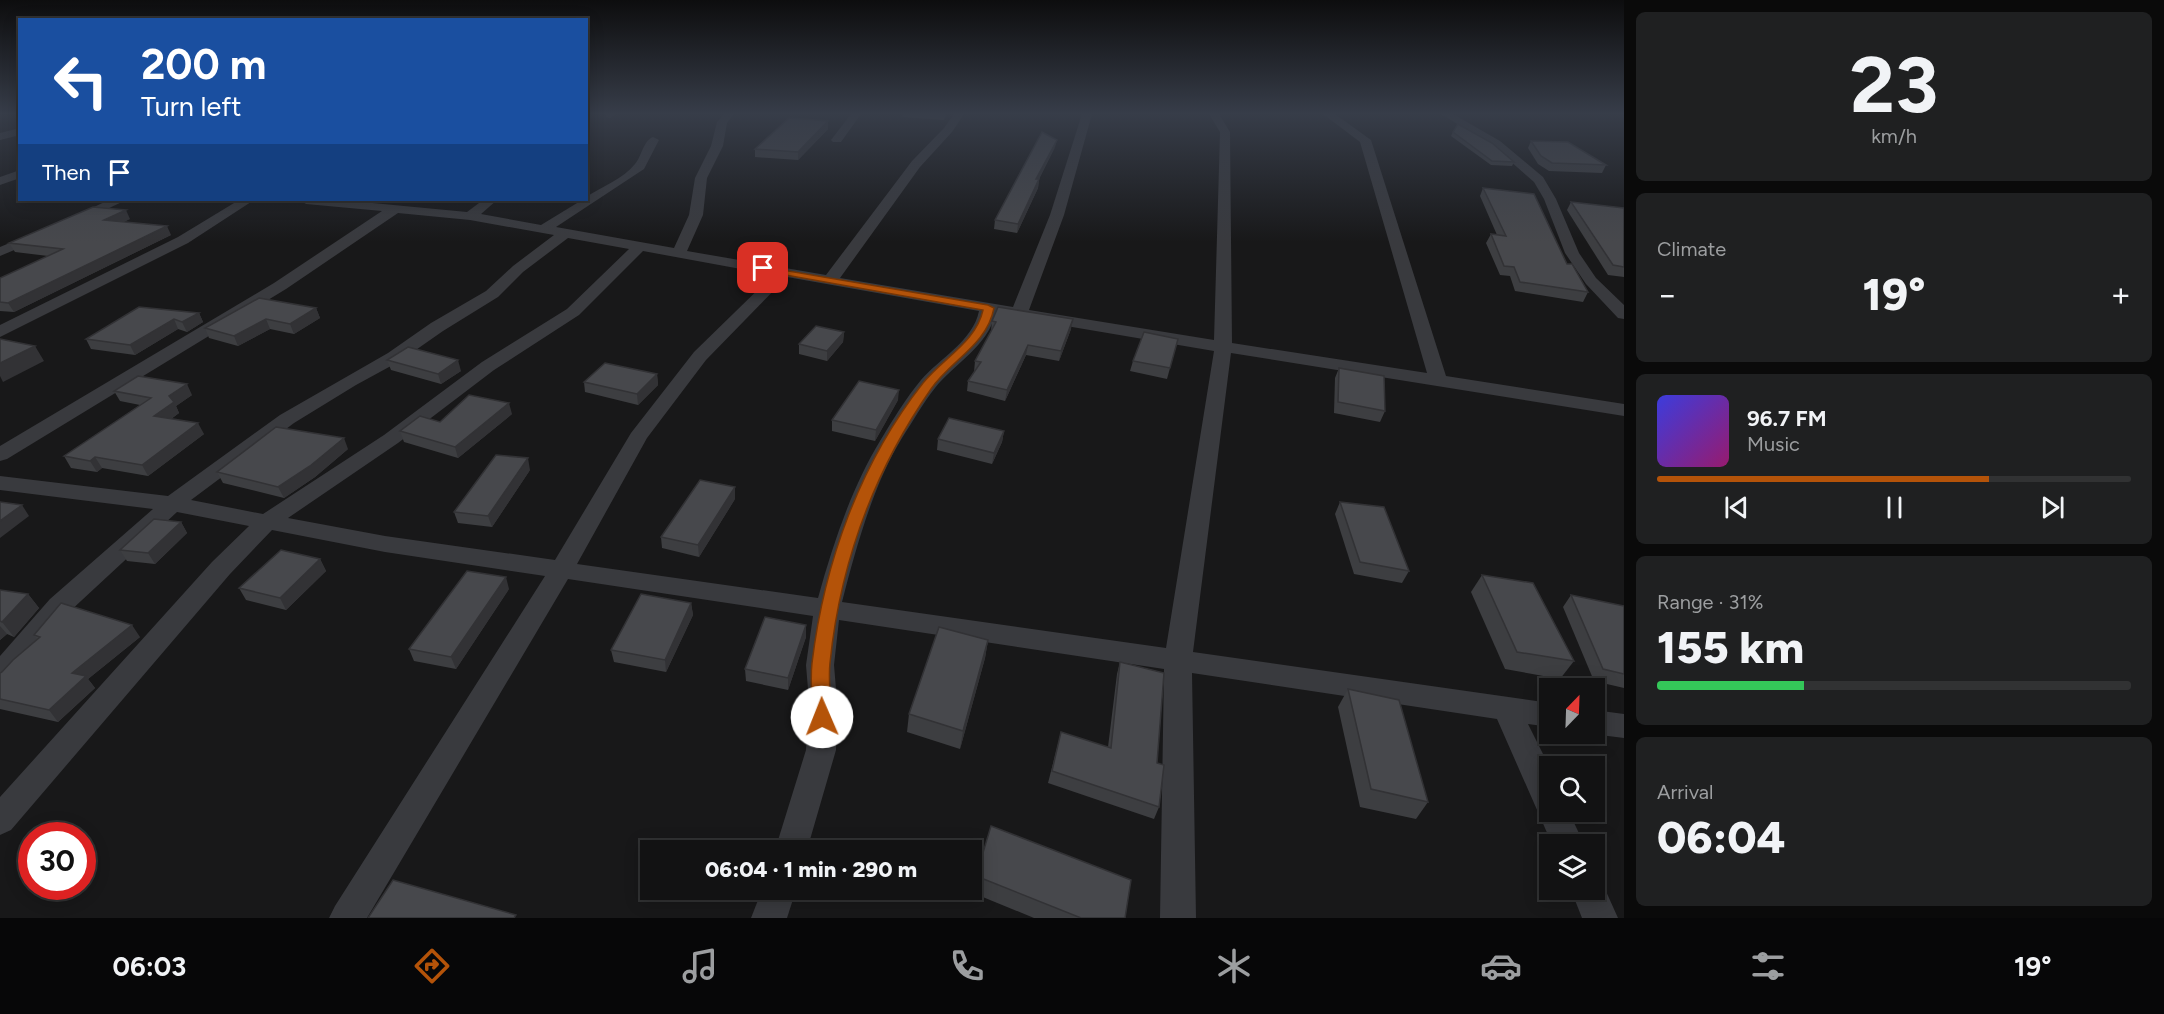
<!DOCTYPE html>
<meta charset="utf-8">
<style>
body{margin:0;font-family:Figtree,sans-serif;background:#1f2021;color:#f1f3f6;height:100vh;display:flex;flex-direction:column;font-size:22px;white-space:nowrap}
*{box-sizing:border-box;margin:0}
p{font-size:20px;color:#9c9ea0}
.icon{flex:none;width:33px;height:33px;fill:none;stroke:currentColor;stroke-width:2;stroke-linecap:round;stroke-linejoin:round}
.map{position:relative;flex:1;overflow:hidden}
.panel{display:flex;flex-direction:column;gap:12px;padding:12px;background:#0a0a0a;width:540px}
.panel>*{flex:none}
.banner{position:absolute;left:18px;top:18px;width:570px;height:183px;border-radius:0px;box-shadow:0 3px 15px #0003,0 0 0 2px #313233;background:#1a4fa0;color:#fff;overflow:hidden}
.needle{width:39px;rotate:23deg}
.fabs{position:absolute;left:1539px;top:678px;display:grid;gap:12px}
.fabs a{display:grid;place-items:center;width:66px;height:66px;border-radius:0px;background:#121213;box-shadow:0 3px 15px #0003,0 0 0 2px #313233;font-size:30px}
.speed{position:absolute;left:18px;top:822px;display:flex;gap:12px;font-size:30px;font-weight:700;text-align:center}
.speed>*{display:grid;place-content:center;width:78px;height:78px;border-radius:50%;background:#121213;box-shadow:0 3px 15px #0003,0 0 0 2px #313233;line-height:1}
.speed .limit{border:9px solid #d22;background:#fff;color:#111}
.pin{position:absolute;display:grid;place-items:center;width:51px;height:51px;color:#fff;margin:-26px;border-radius:12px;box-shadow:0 3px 9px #0006}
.me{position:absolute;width:66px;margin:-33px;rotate:359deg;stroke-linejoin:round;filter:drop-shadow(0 0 4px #0008)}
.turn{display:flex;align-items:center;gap:21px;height:126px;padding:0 24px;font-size:27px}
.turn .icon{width:78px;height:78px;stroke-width:2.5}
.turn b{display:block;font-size:42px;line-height:51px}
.then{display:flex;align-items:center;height:57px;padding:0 24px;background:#0003;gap:12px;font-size:22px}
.big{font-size:45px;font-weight:800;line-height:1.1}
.panel .tile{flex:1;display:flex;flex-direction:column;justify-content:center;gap:9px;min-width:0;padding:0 21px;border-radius:9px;background:#1f2021}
.panel .dial{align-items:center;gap:0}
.dial b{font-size:78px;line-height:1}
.song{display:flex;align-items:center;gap:18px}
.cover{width:72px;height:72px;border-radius:9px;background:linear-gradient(135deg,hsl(240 70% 55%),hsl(320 70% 35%))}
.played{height:6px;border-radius:3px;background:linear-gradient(90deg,#b45309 70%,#313233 70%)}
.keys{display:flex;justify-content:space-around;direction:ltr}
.heat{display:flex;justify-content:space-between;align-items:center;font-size:33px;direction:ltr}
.charge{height:9px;border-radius:4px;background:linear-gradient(90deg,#34c759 31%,#313233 0)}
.trip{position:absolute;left:640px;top:840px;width:342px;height:60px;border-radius:0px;background:#121213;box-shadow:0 3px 15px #0003,0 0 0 2px #313233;font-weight:800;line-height:60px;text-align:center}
.tab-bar{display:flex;height:96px;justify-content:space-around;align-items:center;background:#070708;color:#9c9ea0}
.tab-bar .icon{width:42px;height:42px}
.tab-bar .selected{color:#b45309}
.tab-bar b{font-size:27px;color:#f1f3f6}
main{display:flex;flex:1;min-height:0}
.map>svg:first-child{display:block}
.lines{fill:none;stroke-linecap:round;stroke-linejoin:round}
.street{fill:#393a3e;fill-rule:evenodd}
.wall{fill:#3d3e41}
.shaded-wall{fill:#323235}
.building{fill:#47484c;stroke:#323235;stroke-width:1.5}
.route{fill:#b45309;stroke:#753606;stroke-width:1.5}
</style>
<main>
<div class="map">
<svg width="1624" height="918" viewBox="0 0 1624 918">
<rect width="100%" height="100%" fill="#181819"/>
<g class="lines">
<g class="street">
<path d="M606,114H616L610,118L606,117Z"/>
<path d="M724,114H734L727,123L723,146L707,178L703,215L687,251L826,275L912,161L944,128L954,114H964L952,132L920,167L840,278L1013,307L1050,215L1082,114H1092L1064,215L1029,310L1214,340L1220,132L1209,114H1219L1230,132L1232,343L1427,373L1360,142L1323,114H1335L1371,140L1446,376L1624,404V416L1231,353L1193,652L1550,703V727L1528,724L1550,768V812H1569L1584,844H1552L1497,719L1192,673L1196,918H1160L1164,669L839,620L834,665L837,701L836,750L807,850H775L806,750L809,701L806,665L813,616L568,579L367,918H329L335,906L545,576L385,552L272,530L230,574L11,830L0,835V797L212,562L249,526L177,512L68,613L10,683L0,686V656L50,599L153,509L0,490V476L168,496L280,415L388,353L431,323L486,291L513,266L554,235L470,220L398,213L286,289L7,459L0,461V446L274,283L382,211L306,204L300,200H341L467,212L483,200H497L481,214L541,225L582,200H586V197C602,187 624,178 635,164C642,156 643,141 653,137L659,140L644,169L556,227L674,248L689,215L695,178L711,146L717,122ZM568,238L629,249L567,309L482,362L384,435L263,514L191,500L294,423L356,385L400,361L443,331L498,297L523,272ZM643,251L773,275L694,352L631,433L555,560L385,536L288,518L398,443L494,370L579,315ZM787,277L979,311C973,341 940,358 921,380C906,398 892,421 880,441C851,489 833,544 818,598L577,564L647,438L706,360ZM995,314L1214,351L1166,648L842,602C856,548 873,485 902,438C913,421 923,403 935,388C954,364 989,345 995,314Z"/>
<path d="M851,114H861L841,142H833L831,140Z"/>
<path d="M1441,114H1453L1500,141L1543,177L1556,199L1579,253L1596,278L1624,305V319L1618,318L1586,284L1565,253L1544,199L1534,182L1492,145Z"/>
<path d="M20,128V135L0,140V133Z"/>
<path d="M20,170V178L0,185V177Z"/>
<path d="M109,200H126L80,222L75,223L68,219Z"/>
<path d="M239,200H254L188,243L0,337V325L178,237Z"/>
<path d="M38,231L43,232L45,235L43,238L0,256V247Z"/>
<path d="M1594,710L1624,714V738L1592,734H1594Z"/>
<path d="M1594,876L1600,878L1618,918H1582L1571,890H1594Z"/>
<path d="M762,890H796L787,918H751Z"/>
</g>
</g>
<g class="wall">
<path d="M903,114H946L944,120L902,117Z"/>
<path d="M828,121V129L798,160L755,157V149Z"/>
<path d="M1453,132L1514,162L1512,166L1491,165L1451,136Z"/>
<path d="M1531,141L1606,165L1602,173L1549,171L1538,164L1528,148Z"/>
<path d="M1055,147L1039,179L1038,188L1017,233L994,229L995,220Z"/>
<path d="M1483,188L1567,264L1588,292L1583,302L1515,291L1510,276L1500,275L1486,243L1491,234L1497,235L1480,196Z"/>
<path d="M1571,202L1624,208V277L1608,275L1567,210Z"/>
<path d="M130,219L123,222L171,235L14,312L0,311V278L48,256L15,252L9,243Z"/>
<path d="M316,308L320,318L294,334L270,329L238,346L209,338L205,328Z"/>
<path d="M199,313L203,322L187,332L178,329L135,355L91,349L86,339Z"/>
<path d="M992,321L1071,329L1059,361L1026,355L1005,401L967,391L968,381L974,372L975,361L991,331Z"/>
<path d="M844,332L843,342L827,361L799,354V344Z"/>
<path d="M1178,339L1167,379L1130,371L1133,361Z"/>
<path d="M387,360L461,371L441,384L391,370Z"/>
<path d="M1339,368L1385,411L1380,422L1334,413L1335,378Z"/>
<path d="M657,374L658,385L638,405L585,392L584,382Z"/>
<path d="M114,391L192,395L176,406L179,413L171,419L204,434L148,476L102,468L97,472L71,468L64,456L140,405L120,401Z"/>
<path d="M898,400L875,441L832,431V420Z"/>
<path d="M512,414L458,458L404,442L400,431L440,422Z"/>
<path d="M1004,431L1002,442L992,464L937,450L938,439Z"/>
<path d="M348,449L315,477L284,498L223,483L217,472Z"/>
<path d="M530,470L492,527L458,523L454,512Z"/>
<path d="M735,499L699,557L662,548L661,537Z"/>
<path d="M1340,502L1409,571L1402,583L1354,574L1335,514Z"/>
<path d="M181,522L187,533L155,564L127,561L120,550Z"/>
<path d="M320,559L326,571L286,610L246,600L239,588Z"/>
<path d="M1482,575L1574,661L1560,679L1505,669L1471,592Z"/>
<path d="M509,589L456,669L414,661L409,649Z"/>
<path d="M0,590L28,594L39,608L14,637L7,634L0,640Z"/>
<path d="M1571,595L1624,606V688L1594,681L1563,607Z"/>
<path d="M691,603L693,615L666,672L614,662L611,650Z"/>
<path d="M806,625V637L788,690L746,681L745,669Z"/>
<path d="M34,635L140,637L88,679L95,688L58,722L0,709V673L2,672L37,639Z"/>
<path d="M988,640L985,658L960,749L907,732L909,714Z"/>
<path d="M1120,662L1157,763L1159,807L1154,819L1048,783L1061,732L1108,747L1117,674Z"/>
<path d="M1348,689L1428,802L1416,819L1360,807L1338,707Z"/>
<path d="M976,876L1125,918H1034L973,893Z"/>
</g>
<g class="shaded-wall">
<path d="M828,121V129L798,160V152Z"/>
<path d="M1057,140L1055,147L1035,187L1036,179Z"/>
<path d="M1039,179L1038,188L1017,233L1018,224Z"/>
<path d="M126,210L130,219L108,229L104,220Z"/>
<path d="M167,226L171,235L14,312L8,303Z"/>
<path d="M316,308L320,318L294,334L290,324Z"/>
<path d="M199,313L203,322L187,332L182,322Z"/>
<path d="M174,319L178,329L135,355L130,345Z"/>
<path d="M266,319L270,329L238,346L234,336Z"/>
<path d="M1073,319L1071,329L1059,361L1061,351Z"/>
<path d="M844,332L843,342L827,361V351Z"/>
<path d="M1028,345L1026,355L1005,401L1007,390Z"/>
<path d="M35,346L44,361L3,382L0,376V363Z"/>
<path d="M458,360L461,371L441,384L438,374Z"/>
<path d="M657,374L658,385L638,405L637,394Z"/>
<path d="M187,384L192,395L176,406L179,413L160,427L154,416L169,396Z"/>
<path d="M899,390L898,400L875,441L876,430Z"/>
<path d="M509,403L512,414L458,458L455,447Z"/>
<path d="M198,423L204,434L148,476L142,465Z"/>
<path d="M1004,431L1002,442L992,464L994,453Z"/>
<path d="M344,438L348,449L315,477L284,498L278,487Z"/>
<path d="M95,457L102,468L97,472L90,461Z"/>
<path d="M528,458L530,470L492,527L488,516Z"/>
<path d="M735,487V499L699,557L698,545Z"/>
<path d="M22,505L29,516L0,538V521Z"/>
<path d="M181,522L187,533L155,564L148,553Z"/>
<path d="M320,559L326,571L286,610L280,598Z"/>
<path d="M506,577L509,589L456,669L451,657Z"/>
<path d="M28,594L39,608L14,637L2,622Z"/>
<path d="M691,603L693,615L666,672L665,660Z"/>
<path d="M132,625L140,637L88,679L95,688L58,722L49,710L72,673Z"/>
<path d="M806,625V637L788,690V678Z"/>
<path d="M0,626L7,634L0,640Z"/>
<path d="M988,640L985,658L960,749L963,731Z"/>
</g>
<g class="building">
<path d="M789,118L828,121L798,152L755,149Z"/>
<path d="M1458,124L1492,143L1514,162L1492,161L1453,132Z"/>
<path d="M1042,132L1057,140L1036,179H1039L1018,224L995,220Z"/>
<path d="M1531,141L1568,142L1606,165L1552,163L1541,156Z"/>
<path d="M1483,188L1534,194L1567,264H1572L1588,292L1520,282L1514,267L1504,266L1491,234L1506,236Z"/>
<path d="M1571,202L1624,208V267L1613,265Z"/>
<path d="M93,207L126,210L104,220L167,226L8,303L0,302V278L63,249L9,243Z"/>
<path d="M259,298L316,308L290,324L266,319L234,336L205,328Z"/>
<path d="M139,307L199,313L182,322L174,319L130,345L86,339Z"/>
<path d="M998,307L1073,319L1061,351L1028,345L1007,390L968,381L981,362L975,361L996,322L992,321Z"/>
<path d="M816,326L844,332L827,351L799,344Z"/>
<path d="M1144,332L1178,339L1170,368L1133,361Z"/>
<path d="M0,339L35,346L0,363Z"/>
<path d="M408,347L458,360L438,374L387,360Z"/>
<path d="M605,363L657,374L637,394L584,382Z"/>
<path d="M1339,368L1384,376L1385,411L1338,402Z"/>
<path d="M138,376L187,384L169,396L174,402L154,416L198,423L142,465L95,457L90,461L64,456L151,398L114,391Z"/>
<path d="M859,381L899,390L876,430L832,420Z"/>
<path d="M469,395L509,403L455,447L400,431L420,416L440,422Z"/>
<path d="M949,418L1004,431L994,453L938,439Z"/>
<path d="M276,427L344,438L310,466L278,487L217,472Z"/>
<path d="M496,455L528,458L488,516L454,512Z"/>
<path d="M700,480L735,487L698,545L661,537Z"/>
<path d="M0,502L22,505L0,521Z"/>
<path d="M1340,502L1384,507L1409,571L1360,562Z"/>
<path d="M154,519L181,522L148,553L120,550Z"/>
<path d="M281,550L320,559L280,598L239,588Z"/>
<path d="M467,571L506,577L451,657L409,649Z"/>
<path d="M1482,575L1533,583L1574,661L1517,652Z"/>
<path d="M0,590L28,594L2,622L0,621Z"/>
<path d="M641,594L691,603L665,660L611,650Z"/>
<path d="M1571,595L1624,606V674L1603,669Z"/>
<path d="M61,603L132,625L72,673L86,676L49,710L0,699V673L2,672L13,660L40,637L34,635Z"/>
<path d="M765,617L806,625L788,678L745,669Z"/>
<path d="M939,627L988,640L963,731L909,714Z"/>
<path d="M1120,662L1164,673L1157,763L1164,765L1159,807L1052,771L1061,732L1111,748Z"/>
<path d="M1348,689L1399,700L1428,802L1371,789Z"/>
<path d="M991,826L1131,880L1125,918H1081L976,876Z"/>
<path d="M393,880L516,915L514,918H368Z"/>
</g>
<linearGradient id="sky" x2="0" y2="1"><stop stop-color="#0d0d0e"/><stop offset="0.47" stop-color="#373d49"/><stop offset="1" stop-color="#373d49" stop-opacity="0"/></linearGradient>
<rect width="1624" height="242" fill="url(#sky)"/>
<path class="route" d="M759,266L988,305L994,308C987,345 951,360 931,389C874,471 840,564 830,663C828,680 831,700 832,717L829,723L822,725L815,723L813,717C812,700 810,680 812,663C824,563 860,463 923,383C943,358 976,342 983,310L763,271H759Z"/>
</svg>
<div class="fabs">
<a><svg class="needle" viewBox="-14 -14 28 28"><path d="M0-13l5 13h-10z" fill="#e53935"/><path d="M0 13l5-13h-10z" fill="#9c9ea0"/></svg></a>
<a><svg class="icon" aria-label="search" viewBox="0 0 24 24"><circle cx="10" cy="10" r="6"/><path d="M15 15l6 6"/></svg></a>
<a><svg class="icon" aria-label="layers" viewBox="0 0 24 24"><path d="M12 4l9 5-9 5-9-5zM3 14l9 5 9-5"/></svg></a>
</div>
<div class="speed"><div class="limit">30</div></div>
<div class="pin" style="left:763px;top:268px;background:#d93025"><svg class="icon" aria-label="arrive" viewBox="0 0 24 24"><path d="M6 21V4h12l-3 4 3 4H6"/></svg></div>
<svg class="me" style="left:822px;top:717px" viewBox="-20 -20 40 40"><circle r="19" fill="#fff"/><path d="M0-13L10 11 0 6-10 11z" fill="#b45309"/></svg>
<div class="trip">06:04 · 1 min · 290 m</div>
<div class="banner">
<div class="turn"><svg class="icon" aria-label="left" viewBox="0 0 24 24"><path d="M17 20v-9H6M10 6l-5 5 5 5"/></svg><div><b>200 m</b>Turn left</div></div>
<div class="then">Then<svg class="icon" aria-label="arrive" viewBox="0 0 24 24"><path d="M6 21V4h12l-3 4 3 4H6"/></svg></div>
</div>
</div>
<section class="panel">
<div class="tile dial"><b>23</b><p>km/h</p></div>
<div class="tile"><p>Climate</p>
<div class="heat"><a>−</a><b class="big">19°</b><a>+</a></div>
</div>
<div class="tile">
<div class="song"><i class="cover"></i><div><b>96.7 FM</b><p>Music</p></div></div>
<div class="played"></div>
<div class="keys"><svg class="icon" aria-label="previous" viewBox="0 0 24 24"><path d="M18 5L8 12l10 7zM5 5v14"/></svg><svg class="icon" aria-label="pause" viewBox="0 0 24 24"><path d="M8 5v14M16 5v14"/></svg><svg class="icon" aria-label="next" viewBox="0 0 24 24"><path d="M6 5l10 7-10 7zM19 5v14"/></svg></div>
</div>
<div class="tile"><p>Range · 31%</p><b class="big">155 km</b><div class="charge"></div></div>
<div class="tile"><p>Arrival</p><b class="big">06:04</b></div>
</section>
</main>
<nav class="tab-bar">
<b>06:03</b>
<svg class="icon selected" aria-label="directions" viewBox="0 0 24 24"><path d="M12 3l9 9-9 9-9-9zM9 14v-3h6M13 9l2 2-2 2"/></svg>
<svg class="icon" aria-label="music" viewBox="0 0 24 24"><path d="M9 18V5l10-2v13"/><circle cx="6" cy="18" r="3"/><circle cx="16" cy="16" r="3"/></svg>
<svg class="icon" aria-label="phone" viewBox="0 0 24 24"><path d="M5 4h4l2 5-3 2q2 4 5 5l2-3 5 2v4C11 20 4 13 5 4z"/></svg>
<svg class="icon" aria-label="climate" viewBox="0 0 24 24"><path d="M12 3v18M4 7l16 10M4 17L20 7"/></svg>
<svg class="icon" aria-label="car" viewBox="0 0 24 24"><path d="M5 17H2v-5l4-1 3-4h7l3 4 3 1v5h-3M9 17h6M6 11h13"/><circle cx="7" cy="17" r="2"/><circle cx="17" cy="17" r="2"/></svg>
<svg class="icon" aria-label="filters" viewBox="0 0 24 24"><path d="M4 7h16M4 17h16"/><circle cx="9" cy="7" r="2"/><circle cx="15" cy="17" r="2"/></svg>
<b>19°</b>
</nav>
